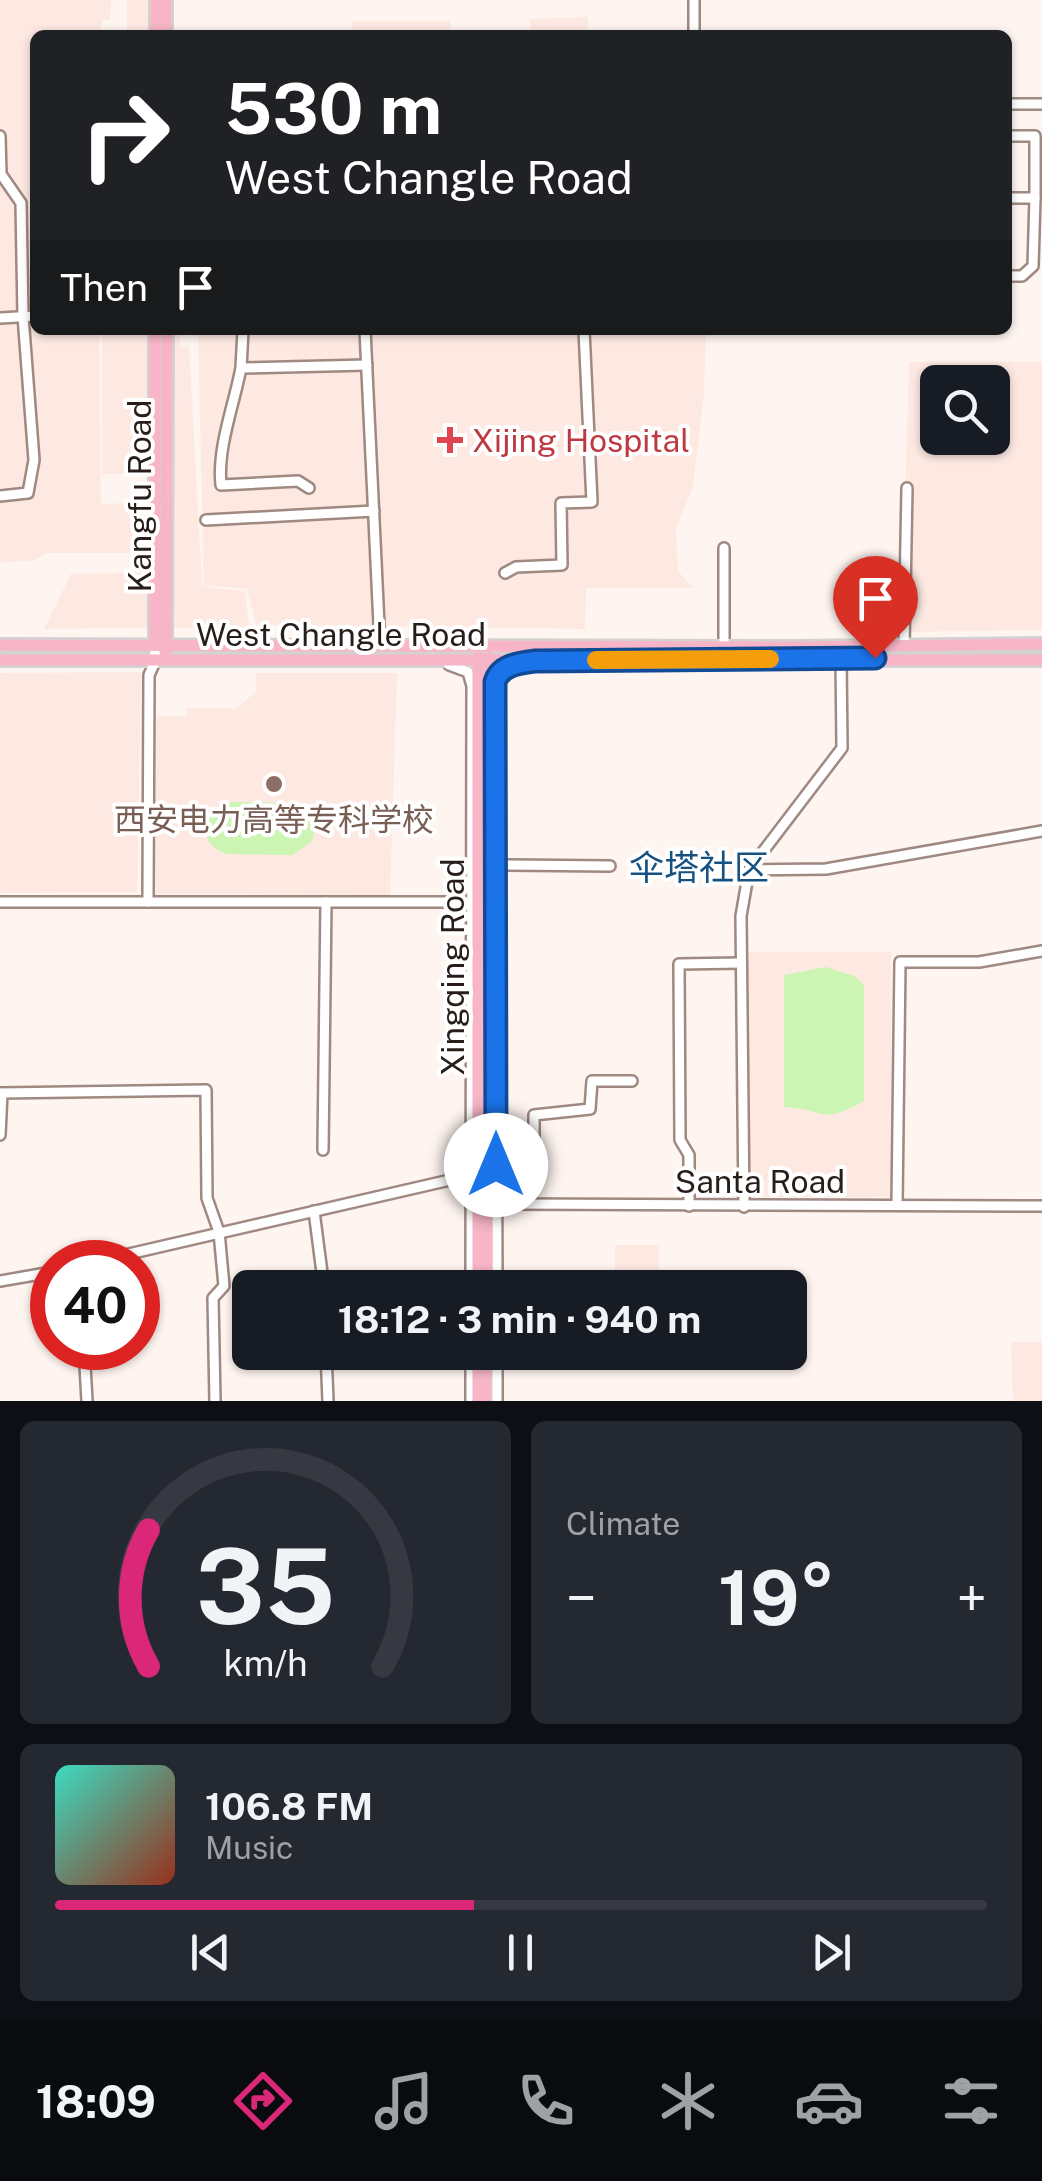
<!DOCTYPE html>
<meta charset="utf-8">
<style>
body{margin:0;font-family:"Public Sans","Noto Sans SC",sans-serif;background:#242831;color:#f1f3f6;height:100vh;display:flex;flex-direction:column;font-size:38px;white-space:nowrap}
*{box-sizing:border-box;margin:0}
p{font-size:32px;color:#9ea1a6}
.icon{flex:none;width:55px;height:55px;fill:none;stroke:currentColor;stroke-width:2;stroke-linecap:round;stroke-linejoin:round}
.map{position:relative;height:1401px;overflow:hidden}
.sheet{display:flex;flex-direction:column;gap:20px;padding:20px;background:#0d0f14;flex:1}
.sheet>*{flex:none}
.hud{position:absolute;left:30px;top:30px;width:982px;height:305px;border-radius:15px;box-shadow:0 2px 8px #0004;background:#202124;color:#fff;overflow:hidden}
.tools{position:absolute;left:920px;top:365px;display:grid;gap:20px}
.tools a{display:grid;place-items:center;width:90px;height:90px;border-radius:15px;background:#171b24;box-shadow:0 2px 8px #0004;font-size:50px}
.speed{position:absolute;left:30px;top:1240px;display:flex;gap:20px;font-size:50px;font-weight:700;text-align:center}
.speed>*{display:grid;place-content:center;width:130px;height:130px;border-radius:50%;background:#171b24;box-shadow:0 2px 8px #0004;line-height:1}
.speed .limit{border:15px solid #d22;background:#fff;color:#111}
.pin{position:absolute;display:grid;place-items:center;width:85px;height:85px;color:#fff;margin:-102px -42px;border-radius:50% 50% 50% 0;rotate:-45deg;box-shadow:0 0 10px #0007}
.pin .icon{rotate:45deg}
.me{position:absolute;width:110px;margin:-55px;rotate:0deg;stroke-linejoin:round;filter:drop-shadow(0 0 8px #0008)}
.turn{display:flex;align-items:center;gap:35px;height:210px;padding:0 30px;font-size:45px}
.turn .icon{width:130px;height:130px;stroke-width:2.5}
.turn b{display:block;font-size:70px;line-height:85px}
.then{display:flex;align-items:center;height:95px;padding:0 30px;background:#0003;gap:20px;font-size:38px}
.big{font-size:75px;font-weight:700;line-height:1.1}
.sheet .card{flex:1;display:flex;flex-direction:column;justify-content:center;gap:15px;min-width:0;padding:0 35px;border-radius:15px;background:#242831}
.sheet .dial{align-items:center;gap:0}
.dial svg{height:260px;overflow:visible;fill:none;stroke:#363941;stroke-width:7;stroke-linecap:round;text-anchor:middle}
.dial text{fill:#f1f3f6;stroke:none}
.song{display:flex;align-items:center;gap:30px}
.cover{width:120px;height:120px;border-radius:15px;background:linear-gradient(135deg,hsl(170 70% 55%),hsl(10 70% 35%))}
.played{height:10px;border-radius:5px;background:linear-gradient(90deg,#db2777 45%,#363941 45%)}
.keys{display:flex;justify-content:space-around;direction:ltr}
.heat{display:flex;justify-content:space-between;align-items:center;font-size:55px;direction:ltr}
.sheet .tiles{flex:1;display:grid;gap:20px;grid-template-columns:1fr 1fr}
.card:last-child{grid-column:span 2}
.trip{position:absolute;left:232px;top:1270px;width:575px;height:100px;border-radius:15px;background:#171b24;box-shadow:0 2px 8px #0004;font-weight:700;line-height:100px;text-align:center}
.menu{display:flex;height:160px;justify-content:space-around;align-items:center;background:#090b0e;color:#9ea1a6}
.menu .icon{width:70px;height:70px}
.menu .selected{color:#db2777}
.menu b{font-size:45px;color:#f1f3f6}
.map>svg:first-child{display:block}
.built{fill:#fde9e2;fill-rule:evenodd}
.green{fill:#ccf5b4}
.lines{fill:none;stroke-linecap:round;stroke-linejoin:round}
.minor-casing{stroke:#9f8980;stroke-width:14}
.major-casing{stroke:#d4d2d1;stroke-width:16}
.minor{stroke:#fff;stroke-width:9}
.major{stroke:#f7b5c7;stroke-width:11}
.route-casing{stroke:#114b97;stroke-width:25}
.route{stroke:#1a73e8;stroke-width:18}
.slow{stroke:#f59e0b;stroke-width:18}
.health-dot{fill:#e0444e;stroke:#fff;stroke-width:4}
.education-dot{fill:#8d6e63;stroke:#fff;stroke-width:4}
.labels{text-anchor:middle;dominant-baseline:central;stroke-width:8;stroke-linejoin:round;paint-order:stroke}
.health-label{font-size:32px;fill:#be3a42;stroke:#fff;text-anchor:start}
.street-label{font-size:32px;fill:#271e1b;stroke:#fff}
.education-label{font-size:32px;fill:#785e54;stroke:#fff}
.neighbourhood-label{font-size:35px;fill:#165181;stroke:#fff}
</style>
<div class="map">
<svg width="1042" height="1401" viewBox="0 0 1042 1401">
<rect width="100%" height="100%" fill="#fef4f0"/>
<g class="built">
<path d="M0,0H111L110,20H103L99,35H35V330H99L101,504L133,503V553H47L35,560L0,563Z"/>
<path d="M127,0H149V12L170,35H127Z"/>
<path d="M588,17L587,35H530V19Z"/>
<path d="M352,21H450L451,35H352Z"/>
<path d="M102,330H180V347H189L202,586L245,592L249,627L44,629L71,574L148,572V473L102,474Z"/>
<path d="M198,330H706L704,392L693,487L676,529L678,571L693,588H586L585,629L256,625L247,589L204,585Z"/>
<path d="M909,362H1042V630L901,632ZM938,382H992V438H938Z"/>
<path d="M141,672L137,892L0,893V673Z"/>
<path d="M256,673H397L390,895L156,894V716H187V708H236L256,692Z"/>
<rect x="747" y="952" width="144" height="245"/>
<rect x="615" y="1245" width="44" height="42"/>
<path d="M1011,1342H1042V1401H1013Z"/>
</g>
<g class="green">
<path d="M226,802L293,803L313,817L315,830L312,841L293,855L226,854C196,843 201,814 226,802Z"/>
<path d="M826,967L854,976L864,985V1101C820,1126 826,1109 784,1107V975Z"/>
</g>
<g class="lines">
<defs>
<g id="minor">
<path d="M694,0V35"/>
<path d="M1008,104H1042"/>
<path d="M0,136L1,174L21,203L23,316L34,460L28,493L0,496"/>
<path d="M1008,136H1035V198H1008"/>
<path d="M1008,276H1022L1033,266L1035,198"/>
<path d="M0,318L35,316"/>
<path d="M365,330L380,646"/>
<path d="M241,368L243,330"/>
<path d="M309,488L298,481L221,485C217,448 234,405 241,368L367,365"/>
<path d="M206,520L374,511"/>
<path d="M724,548V647"/>
<path d="M505,573L516,567L562,565L561,503L592,502L584,330"/>
<path d="M904,646L907,488"/>
<path d="M449,665L468,672L472,686L471,1288"/>
<path d="M496,865L610,866"/>
<path d="M749,870L826,869L1042,831"/>
<path d="M0,902H477"/>
<path d="M148,902L149,675L155,662V645"/>
<path d="M0,1093L206,1090L207,1198L219,1232L224,1286L213,1298L215,1401"/>
<path d="M0,1135L2,1093"/>
<path d="M323,1150L326,902"/>
<path d="M496,1176H521V1163L534,1150V1115L590,1109L592,1081H632"/>
<path d="M495,1204L1042,1206"/>
<path d="M897,1205L900,962H979L1042,951"/>
<path d="M689,1206V1155L680,1140L679,964L741,963"/>
<path d="M744,1207L741,916L749,870L842,748L841,658"/>
<path d="M314,1211L324,1288"/>
<path d="M94,1262L476,1174"/>
<path d="M0,1281L52,1272"/>
<path d="M497,1288L495,683L503,669L523,663"/>
<path d="M84,1348L87,1401"/>
<path d="M326,1352L328,1401"/>
<path d="M497,1352V1401"/>
<path d="M471,1401V1352"/>
</g>
<g id="major">
<path d="M166,0V35"/>
<path d="M156,35V0"/>
<path d="M0,645L794,647L1042,644"/>
<path d="M155,645V330"/>
<path d="M166,652L167,330"/>
<path d="M478,657V1288"/>
<path d="M0,660H1042"/>
<path d="M487,1288L489,657"/>
<path d="M478,1401V1352"/>
<path d="M486,1401V1352"/>
</g>
</defs>
<use href="#minor" class="minor-casing"/>
<use href="#major" class="major-casing"/>
<use href="#minor" class="minor"/>
<use href="#major" class="major"/>
</g>
<g class="lines">
<defs>
<path id="route" d="M496,1165L495,682C500,665 519,663 535,661L875,658"/>
</defs>
<use href="#route" class="route-casing"/>
<use href="#route" class="route"/>
<path class="slow" d="M596,660L770,659"/>
</g>
<path class="health-dot" d="M445 425h10v10h10v10h-10v10h-10v-10h-10v-10h10z"/>
<circle class="education-dot" cx="274" cy="784" r="10"/>
<g class="labels">
<g class="health-label">
<text x="472" y="440">Xijing Hospital</text>
</g>
<g class="street-label">
<text transform="translate(139 496) rotate(-90)">Kangfu Road</text>
<text x="341" y="634">West Changle Road</text>
<text transform="translate(452 967) rotate(-90)">Xingqing Road</text>
<text x="760" y="1181">Santa Road</text>
</g>
<g class="education-label">
<text x="274" y="819">西安电力高等专科学校</text>
</g>
<g class="neighbourhood-label">
<text x="699" y="867">伞塔社区</text>
</g>
</g>
</svg>
<div class="tools">
<a><svg class="icon" aria-label="search" viewBox="0 0 24 24"><circle cx="10" cy="10" r="6"/><path d="M15 15l6 6"/></svg></a>
</div>
<div class="speed"><div class="limit">40</div></div>
<div class="pin" style="left:875px;top:658px;background:#d93025"><svg class="icon" aria-label="arrive" viewBox="0 0 24 24"><path d="M6 21V4h12l-3 4 3 4H6"/></svg></div>
<svg class="me" style="left:496px;top:1165px" viewBox="-20 -20 40 40"><circle r="19" fill="#fff"/><path d="M0-13L10 11 0 6-10 11z" fill="#1a73e8"/></svg>
<div class="trip">18:12 · 3 min · 940 m</div>
<div class="hud">
<div class="turn"><svg class="icon" aria-label="right" viewBox="0 0 24 24"><path d="M7 20v-9h11M14 6l5 5-5 5"/></svg><div><b>530 m</b>West Changle Road</div></div>
<div class="then">Then<svg class="icon" aria-label="arrive" viewBox="0 0 24 24"><path d="M6 21V4h12l-3 4 3 4H6"/></svg></div>
</div>
</div>
<section class="sheet">
<div class="tiles">
<div class="card dial"><svg viewBox="0 0 100 80">
<path d="M14 69A42 42 0 1 1 86 69"/>
<path d="M14 69A42 42 0 0 1 14 27" stroke="#db2777"/>
<text x="50" y="56" font-size="32" font-weight="700">35</text>
<text x="50" y="72" font-size="11">km/h</text>
</svg></div>
<div class="card"><p>Climate</p>
<div class="heat"><a>−</a><b class="big">19°</b><a>+</a></div>
</div>
<div class="card">
<div class="song"><i class="cover"></i><div><b>106.8 FM</b><p>Music</p></div></div>
<div class="played"></div>
<div class="keys"><svg class="icon" aria-label="previous" viewBox="0 0 24 24"><path d="M18 5L8 12l10 7zM5 5v14"/></svg><svg class="icon" aria-label="pause" viewBox="0 0 24 24"><path d="M8 5v14M16 5v14"/></svg><svg class="icon" aria-label="next" viewBox="0 0 24 24"><path d="M6 5l10 7-10 7zM19 5v14"/></svg></div>
</div>
</div>
</section>
<nav class="menu">
<b>18:09</b>
<svg class="icon selected" aria-label="directions" viewBox="0 0 24 24"><path d="M12 3l9 9-9 9-9-9zM9 14v-3h6M13 9l2 2-2 2"/></svg>
<svg class="icon" aria-label="music" viewBox="0 0 24 24"><path d="M9 18V5l10-2v13"/><circle cx="6" cy="18" r="3"/><circle cx="16" cy="16" r="3"/></svg>
<svg class="icon" aria-label="phone" viewBox="0 0 24 24"><path d="M5 4h4l2 5-3 2q2 4 5 5l2-3 5 2v4C11 20 4 13 5 4z"/></svg>
<svg class="icon" aria-label="climate" viewBox="0 0 24 24"><path d="M12 3v18M4 7l16 10M4 17L20 7"/></svg>
<svg class="icon" aria-label="car" viewBox="0 0 24 24"><path d="M5 17H2v-5l4-1 3-4h7l3 4 3 1v5h-3M9 17h6M6 11h13"/><circle cx="7" cy="17" r="2"/><circle cx="17" cy="17" r="2"/></svg>
<svg class="icon" aria-label="filters" viewBox="0 0 24 24"><path d="M4 7h16M4 17h16"/><circle cx="9" cy="7" r="2"/><circle cx="15" cy="17" r="2"/></svg>
</nav>
